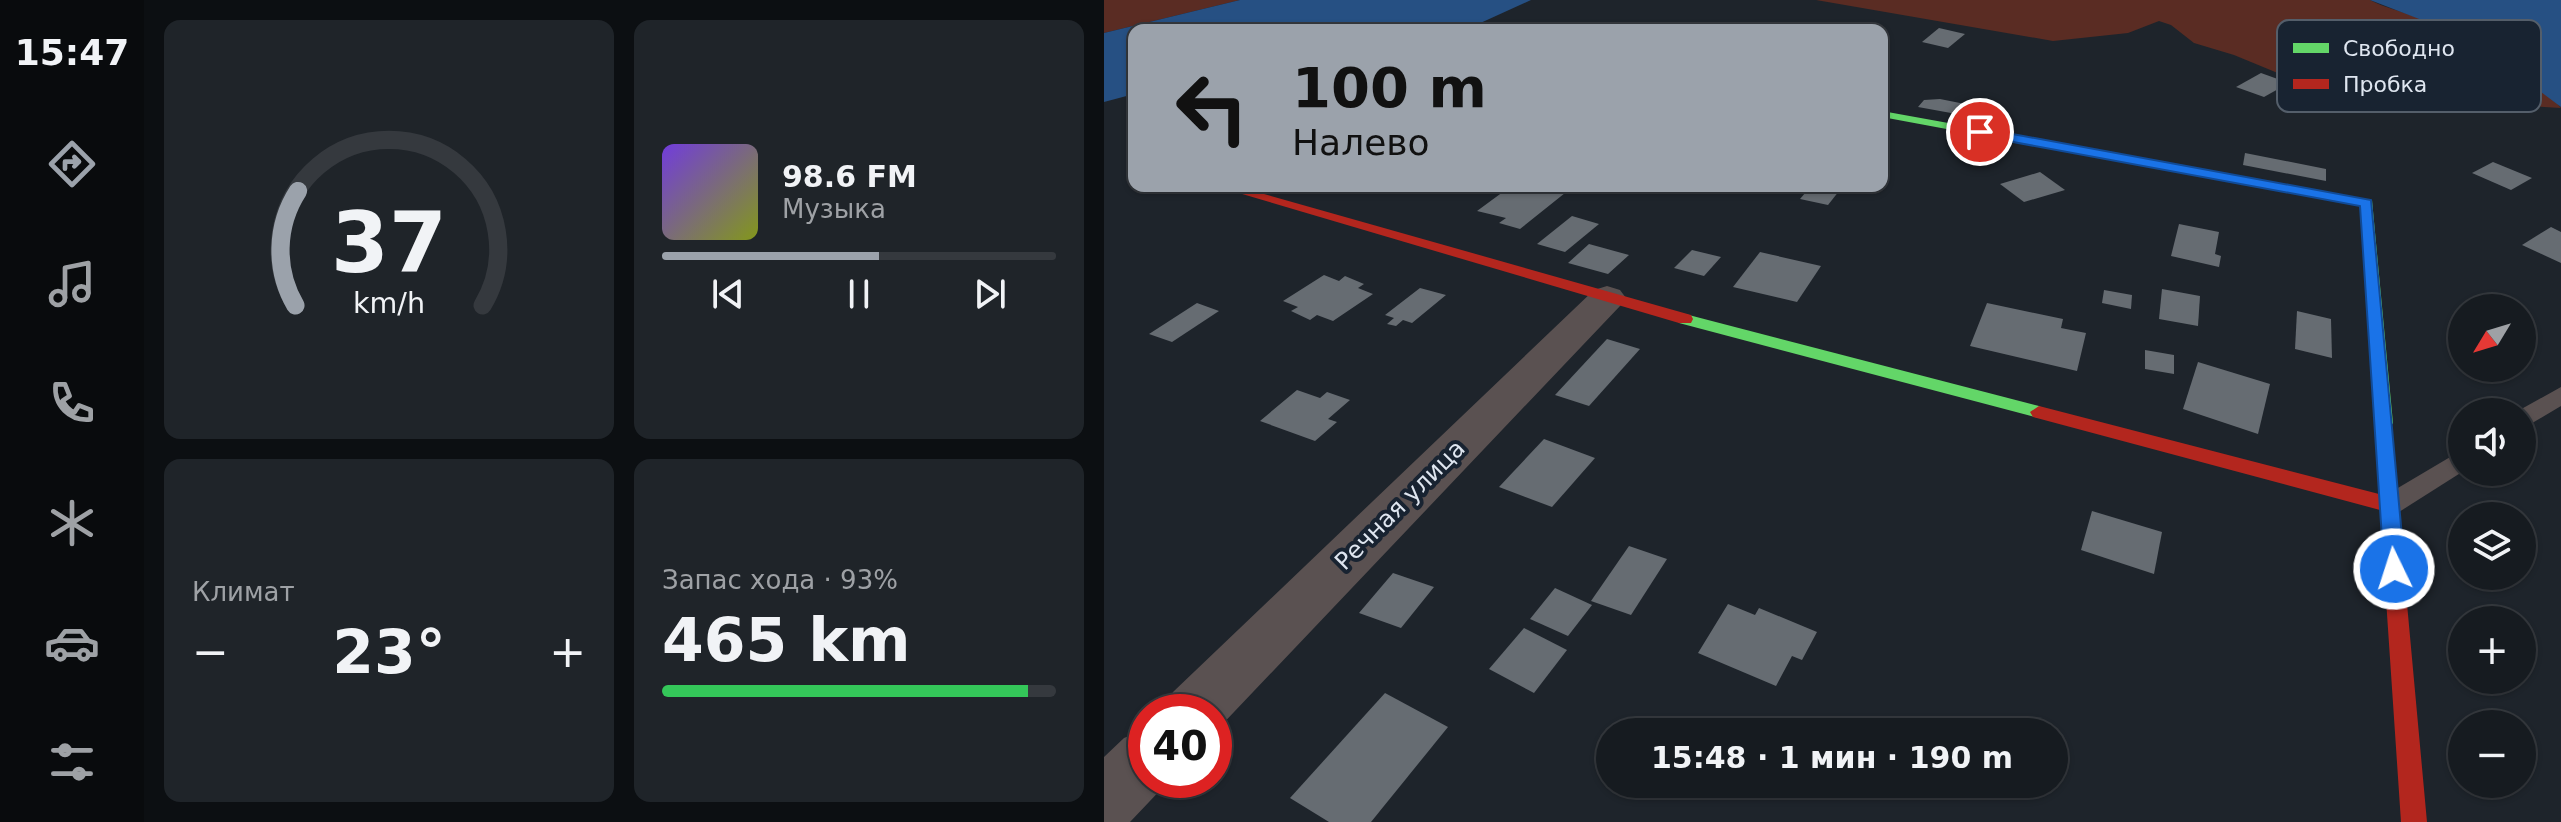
<!DOCTYPE html>
<html lang="ru">
<meta charset="utf-8">
<style>
body{margin:0;font-family:"DejaVu Sans",sans-serif;background:#1f2429;color:#f1f3f6;height:100vh;display:flex;flex-direction:column;font-size:30px;white-space:nowrap}
*{box-sizing:border-box;margin:0}
p{font-size:26px;color:#9ea1a5}
.icon{flex:none;width:44px;height:44px;fill:none;stroke:currentColor;stroke-width:2;stroke-linecap:round;stroke-linejoin:round}
.map{position:relative;flex:1;overflow:hidden}
.drawer{display:flex;flex-direction:column;gap:20px;padding:20px;background:#0c0f12;width:960px}
.drawer>*{flex:none}
.banner{position:absolute;left:24px;top:24px;width:760px;height:168px;border-radius:16px;box-shadow:0 2px 6px #0004,0 0 0 2px #35393e;background:#9ba2ab;color:#111;overflow:hidden}
.needle{width:52px;rotate:232deg}
.fabs{position:absolute;left:1344px;top:294px;display:grid;gap:16px}
.fabs a{display:grid;place-items:center;width:88px;height:88px;border-radius:50%;background:#161b20;box-shadow:0 2px 6px #0004,0 0 0 2px #35393e;font-size:40px}
.speed{position:absolute;left:24px;top:694px;display:flex;gap:16px;font-size:40px;font-weight:700;text-align:center}
.speed>*{display:grid;place-content:center;width:104px;height:104px;border-radius:50%;background:#161b20;box-shadow:0 2px 6px #0004,0 0 0 2px #35393e;line-height:1}
.speed .limit{border:12px solid #d22;background:#fff;color:#111}
.pin{position:absolute;display:grid;place-items:center;width:68px;height:68px;color:#fff;margin:-34px;border:4px solid #fff;border-radius:50%;box-shadow:0 2px 8px #0007}
.me{position:absolute;width:88px;margin:-44px;rotate:356deg;stroke-linejoin:round;filter:drop-shadow(0 0 6px #0008)}
.turn{display:flex;align-items:center;gap:28px;height:168px;padding:0 32px;font-size:36px}
.turn .icon{width:104px;height:104px;stroke-width:2.5}
.turn b{display:block;font-size:56px;line-height:68px}
.big{font-size:60px;font-weight:700;line-height:1.1}
.drawer .widget{flex:1;display:flex;flex-direction:column;justify-content:center;gap:12px;min-width:0;padding:0 28px;border-radius:16px;background:#1f2429}
.drawer .dial{align-items:center;gap:0}
.dial svg{height:208px;overflow:visible;fill:none;stroke:#35393e;stroke-width:7;stroke-linecap:round;text-anchor:middle}
.dial text{fill:#f1f3f6;stroke:none}
.song{display:flex;align-items:center;gap:24px}
.cover{width:96px;height:96px;border-radius:12px;background:linear-gradient(135deg,hsl(260 70% 55%),hsl(70 70% 35%))}
.played{height:8px;border-radius:4px;background:linear-gradient(90deg,#9ba2ab 55%,#35393e 55%)}
.keys{display:flex;justify-content:space-around;direction:ltr}
.heat{display:flex;justify-content:space-between;align-items:center;font-size:44px;direction:ltr}
.charge{height:12px;border-radius:6px;background:linear-gradient(90deg,#34c759 93%,#35393e 0)}
.drawer .tiles{flex:1;display:grid;gap:20px;grid-template-columns:repeat(2,1fr)}
.trip{position:absolute;left:492px;top:718px;width:472px;height:80px;border-radius:40px;background:#161b20;box-shadow:0 2px 6px #0004,0 0 0 2px #35393e;font-weight:700;line-height:80px;text-align:center}
main{display:flex;flex:1;min-height:0}
.tabs{display:flex;flex-direction:column;width:144px;justify-content:space-around;align-items:center;background:#090b0d;color:#9ea1a5}
.tabs .icon{width:56px;height:56px}
.tabs .selected{color:#9ba2ab}
.tabs b{font-size:36px;color:#f1f3f6}
.map>svg:first-child{display:block}
.green{fill:#5a2c23}
.water{fill:#265083}
.building{fill:#666c72}
.lines{fill:none;stroke-linecap:round;stroke-linejoin:round}
.lane{fill:#5a5151;fill-rule:evenodd}
.street{fill:#5a5151;fill-rule:evenodd}
.fast{fill:#63d668;fill-rule:evenodd}
.jam{fill:#b3261e;fill-rule:evenodd}
.route{fill:#1a73e8;stroke:#114b97;stroke-width:2}
.labels{text-anchor:middle;dominant-baseline:central;stroke-width:8;stroke-linejoin:round;paint-order:stroke}
.street-label{font-size:24px;fill:#dfe6f0;stroke:#182331}
.key{fill:#182331;stroke:#545e6a;stroke-width:2}
.key-label{font-size:22px;fill:#dfe6f0}
</style>
<main>
<nav class="tabs">
<b>15:47</b>
<svg class="icon selected" aria-label="directions" viewBox="0 0 24 24"><path d="M12 3l9 9-9 9-9-9zM9 14v-3h6M13 9l2 2-2 2"/></svg>
<svg class="icon" aria-label="music" viewBox="0 0 24 24"><path d="M9 18V5l10-2v13"/><circle cx="6" cy="18" r="3"/><circle cx="16" cy="16" r="3"/></svg>
<svg class="icon" aria-label="phone" viewBox="0 0 24 24"><path d="M5 4h4l2 5-3 2q2 4 5 5l2-3 5 2v4C11 20 4 13 5 4z"/></svg>
<svg class="icon" aria-label="climate" viewBox="0 0 24 24"><path d="M12 3v18M4 7l16 10M4 17L20 7"/></svg>
<svg class="icon" aria-label="car" viewBox="0 0 24 24"><path d="M5 17H2v-5l4-1 3-4h7l3 4 3 1v5h-3M9 17h6M6 11h13"/><circle cx="7" cy="17" r="2"/><circle cx="17" cy="17" r="2"/></svg>
<svg class="icon" aria-label="filters" viewBox="0 0 24 24"><path d="M4 7h16M4 17h16"/><circle cx="9" cy="7" r="2"/><circle cx="15" cy="17" r="2"/></svg>
</nav>
<section class="drawer">
<div class="tiles">
<div class="widget dial"><svg viewBox="0 0 100 80">
<path d="M14 69A42 42 0 1 1 86 69"/>
<path d="M14 69A42 42 0 0 1 15 25" stroke="#9ba2ab"/>
<text x="50" y="56" font-size="32" font-weight="700">37</text>
<text x="50" y="72" font-size="11">km/h</text>
</svg></div>
<div class="widget">
<div class="song"><i class="cover"></i><div><b>98.6 FM</b><p>Музыка</p></div></div>
<div class="played"></div>
<div class="keys"><svg class="icon" aria-label="previous" viewBox="0 0 24 24"><path d="M18 5L8 12l10 7zM5 5v14"/></svg><svg class="icon" aria-label="pause" viewBox="0 0 24 24"><path d="M8 5v14M16 5v14"/></svg><svg class="icon" aria-label="next" viewBox="0 0 24 24"><path d="M6 5l10 7-10 7zM19 5v14"/></svg></div>
</div>
<div class="widget"><p>Климат</p>
<div class="heat"><a>−</a><b class="big">23°</b><a>+</a></div>
</div>
<div class="widget"><p>Запас хода · 93%</p><b class="big">465 km</b><div class="charge"></div></div>
</div>
</section>
<div class="map">
<svg width="1457" height="822" viewBox="0 0 1457 822">
<rect width="100%" height="100%" fill="#1e242b"/>
<g class="green">
<path d="M0,0H136L0,33Z"/>
<path d="M712,0H1266C1281,8 1297,11 1312,17C1350,33 1433,77 1457,108L1407,105L1337,84L1302,78L1237,84L1186,78L1130,55L1090,43L1067,25L1055,21L1024,33L949,41Z"/>
</g>
<g class="water">
<path d="M136,0H427L361,30H30V94L0,102V33Z"/>
<path d="M1266,0H1457V107L1393,59L1323,22Z"/>
</g>
<g class="building">
<path d="M632,22L667,28V30H620Z"/>
<path d="M835,28L861,34L844,48L818,42Z"/>
<path d="M1157,73L1185,83L1160,97L1132,87Z"/>
<path d="M836,99L856,103L864,106L862,110L873,112L869,117L814,107L820,100Z"/>
<path d="M1141,153L1222,169V181L1139,165Z"/>
<path d="M1389,162L1428,178L1407,190L1368,173Z"/>
<path d="M936,172L961,190L920,202L896,184Z"/>
<path d="M407,186H434L461,193L416,229L395,223L402,218L373,211Z"/>
<path d="M707,186H739L724,205L696,199Z"/>
<path d="M468,216L495,224L461,252L433,244Z"/>
<path d="M1075,224L1115,232L1111,254L1117,256L1115,267L1067,256Z"/>
<path d="M1447,227L1457,232V263L1418,245Z"/>
<path d="M485,244L525,255L504,274L464,263Z"/>
<path d="M588,250L617,257L600,276L570,268Z"/>
<path d="M656,252L717,266L693,302L629,287Z"/>
<path d="M220,275L235,281L241,276L260,284L254,288L269,294L229,321L213,315L206,320L187,311L194,307L179,301Z"/>
<path d="M316,288L342,295L308,323L299,320L292,326L283,324L290,318L281,315Z"/>
<path d="M1058,289L1096,296L1094,326L1055,319Z"/>
<path d="M1000,290L1028,295L1027,309L998,303Z"/>
<path d="M93,303L115,311L68,342L45,334Z"/>
<path d="M883,303L959,319L957,328L982,333L973,371L866,346Z"/>
<path d="M1193,311L1227,319L1228,358L1191,349Z"/>
<path d="M503,339L536,349L485,406L451,395Z"/>
<path d="M1041,350L1070,355V374L1041,369Z"/>
<path d="M1094,362L1166,384L1154,434L1079,409Z"/>
<path d="M193,390L216,398L223,392L246,400L224,419L233,422L211,441L156,421Z"/>
<path d="M440,439L491,458L448,507L395,487Z"/>
<path d="M988,511L1058,532L1050,574L977,550Z"/>
<path d="M525,546L563,559L527,615L487,601Z"/>
<path d="M289,573L330,587L297,628L255,613Z"/>
<path d="M451,588L488,605L464,636L426,619Z"/>
<path d="M624,604L651,615L655,608L713,632L698,660L688,656L672,686L594,653Z"/>
<path d="M420,628L463,650L430,693L385,669Z"/>
<path d="M281,693L344,727L267,822H225L186,798Z"/>
</g>
<g class="lines">
<g class="lane">
<path d="M1457,387V406L1418,429V412H1412Z"/>
<path d="M1358,450V472L1295,512L1286,515L1277,512L1273,505L1277,498Z"/>
</g>
<g class="street">
<path d="M503,286L516,290L522,298L516,306L111,732L110,712H60L69,692L490,290Z"/>
<path d="M42,729V780L64,782L26,822H0V757L20,738Z"/>
</g>
<g class="fast">
<path d="M778,111L1268,200L1289,423L1286,428H1274L1271,423L1256,206L778,117Z"/>
<path d="M581,314L935,406L944,412L935,418L575,323L573,319Z"/>
</g>
<g class="jam">
<path d="M111,186H132L587,315L589,319L587,323H575Z"/>
<path d="M935,406L1275,494L1271,423L1274,418H1286L1323,822H1297L1276,510L929,417L926,412Z"/>
</g>
</g>
<path class="route" d="M876,128L1267,200L1301,569L1298,575L1290,578L1283,575L1280,569L1256,206L871,135V129Z"/>
<g class="labels">
<g class="street-label">
<text transform="translate(296 505) rotate(-45)">Речная улица</text>
</g>
</g>
<rect x="1173" y="20" width="264" height="92" rx="12" class="key"/>
<rect x="1189" y="43" width="36" height="10" fill="#63d668"/>
<rect x="1189" y="79" width="36" height="10" fill="#b3261e"/>
<g class="key-label">
<text x="1239" y="56">Свободно</text>
<text x="1239" y="92">Пробка</text>
</g>
</svg>
<div class="fabs">
<a><svg class="needle" viewBox="-14 -14 28 28"><path d="M0-13l5 13h-10z" fill="#e53935"/><path d="M0 13l5-13h-10z" fill="#9ea1a5"/></svg></a>
<a><svg class="icon" aria-label="sound" viewBox="0 0 24 24"><path d="M4 9h4l5-4v14l-5-4H4zM17 9q2 3 0 6"/></svg></a>
<a><svg class="icon" aria-label="layers" viewBox="0 0 24 24"><path d="M12 4l9 5-9 5-9-5zM3 14l9 5 9-5"/></svg></a>
<a>+</a>
<a>−</a>
</div>
<div class="speed"><div class="limit">40</div></div>
<div class="pin" style="left:876px;top:132px;background:#d93025"><svg class="icon" aria-label="arrive" viewBox="0 0 24 24"><path d="M6 21V4h12l-3 4 3 4H6"/></svg></div>
<svg class="me" style="left:1290px;top:569px" viewBox="-20 -20 40 40"><circle r="17" fill="#1a73e8" stroke="#fff" stroke-width="3"/><path d="M0-11L8 9 0 5-8 9z" fill="#fff"/></svg>
<div class="trip">15:48 · 1 мин · 190 m</div>
<div class="banner">
<div class="turn"><svg class="icon" aria-label="left" viewBox="0 0 24 24"><path d="M17 20v-9H6M10 6l-5 5 5 5"/></svg><div><b>100 m</b>Налево</div></div>
</div>
</div>
</main>
